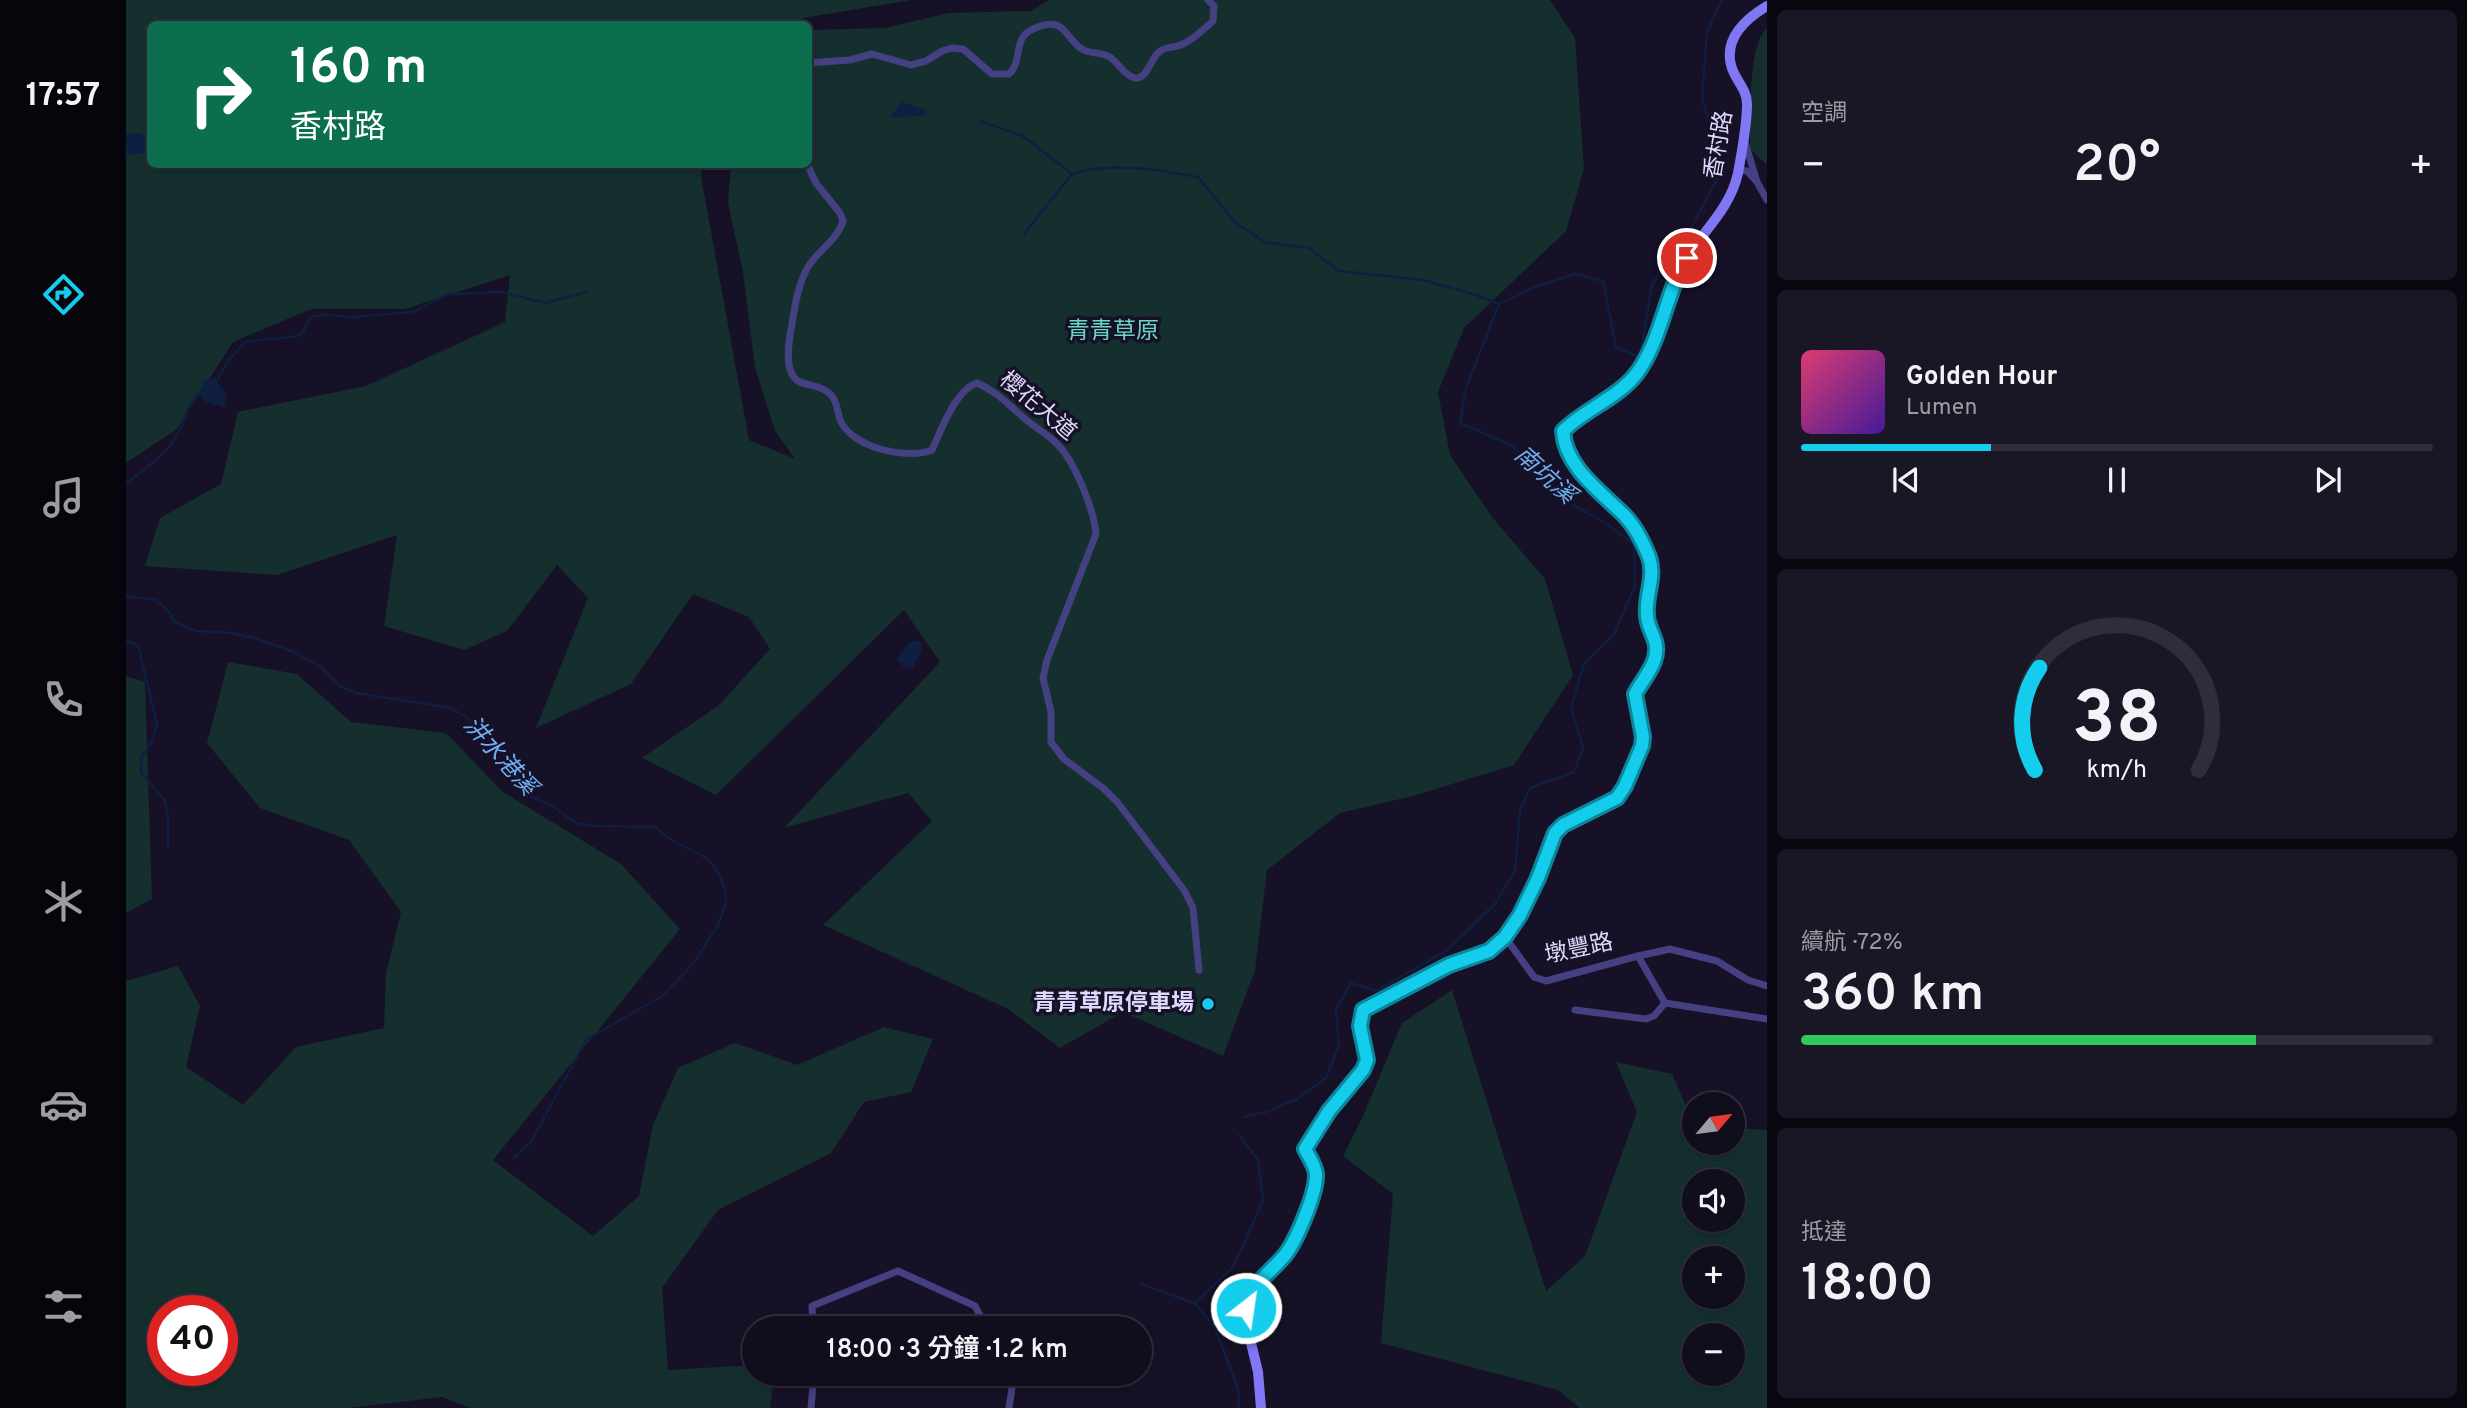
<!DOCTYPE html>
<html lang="zh-TW">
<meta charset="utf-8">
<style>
body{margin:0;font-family:Overpass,"Noto Sans TC",sans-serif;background:#191625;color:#f1f3f6;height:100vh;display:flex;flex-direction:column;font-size:26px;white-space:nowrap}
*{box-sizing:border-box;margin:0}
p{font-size:23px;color:#9c9ca3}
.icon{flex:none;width:38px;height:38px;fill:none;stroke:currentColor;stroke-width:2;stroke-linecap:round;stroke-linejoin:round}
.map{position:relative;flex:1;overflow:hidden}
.side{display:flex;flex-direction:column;gap:10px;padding:10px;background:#09070f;width:700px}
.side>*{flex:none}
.hud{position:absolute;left:21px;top:21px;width:665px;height:147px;border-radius:10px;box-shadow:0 4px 10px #0003,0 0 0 2px #302d3b;background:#0b6e4f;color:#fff;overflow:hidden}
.needle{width:46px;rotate:61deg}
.buttons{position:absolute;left:1556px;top:1092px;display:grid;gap:14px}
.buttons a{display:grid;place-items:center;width:63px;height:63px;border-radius:50%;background:#100d1c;box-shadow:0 4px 10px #0003,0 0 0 2px #302d3b;font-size:35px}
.speed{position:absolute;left:21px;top:1295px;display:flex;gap:14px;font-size:35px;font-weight:700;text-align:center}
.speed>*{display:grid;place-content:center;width:91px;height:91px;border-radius:50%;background:#100d1c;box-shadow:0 4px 10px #0003,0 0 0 2px #302d3b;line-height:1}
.speed .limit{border:10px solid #d22;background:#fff;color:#111}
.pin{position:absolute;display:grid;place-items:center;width:60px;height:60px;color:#fff;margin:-30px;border:4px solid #fff;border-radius:50%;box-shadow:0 2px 7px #0007}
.me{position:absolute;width:77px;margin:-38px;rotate:30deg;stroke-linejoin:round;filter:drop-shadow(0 0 5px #0008)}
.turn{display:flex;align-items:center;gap:24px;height:147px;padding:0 28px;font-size:32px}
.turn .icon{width:91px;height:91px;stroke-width:2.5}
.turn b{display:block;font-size:49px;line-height:60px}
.big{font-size:52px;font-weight:600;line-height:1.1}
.side .card{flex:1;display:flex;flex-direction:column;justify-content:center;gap:10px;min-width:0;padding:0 24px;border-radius:10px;background:#191625}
.side .dial{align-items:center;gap:0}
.dial svg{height:182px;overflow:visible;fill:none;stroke:#302d3b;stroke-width:7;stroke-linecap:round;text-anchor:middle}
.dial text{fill:#f1f3f6;stroke:none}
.song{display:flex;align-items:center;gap:21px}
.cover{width:84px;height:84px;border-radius:10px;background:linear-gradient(135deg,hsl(340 70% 55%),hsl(260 70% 35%))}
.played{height:7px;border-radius:4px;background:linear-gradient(90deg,#14cded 30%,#302d3b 30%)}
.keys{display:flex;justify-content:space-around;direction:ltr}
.heat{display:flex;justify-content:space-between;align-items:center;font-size:38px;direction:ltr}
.charge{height:10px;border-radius:5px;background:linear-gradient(90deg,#34c759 72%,#302d3b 0)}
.trip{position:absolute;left:616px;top:1316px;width:410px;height:70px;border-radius:35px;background:#100d1c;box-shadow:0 4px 10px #0003,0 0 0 2px #302d3b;font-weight:600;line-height:70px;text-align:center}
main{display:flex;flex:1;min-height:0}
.tabs{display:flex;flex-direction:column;width:126px;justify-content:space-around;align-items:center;background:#06050b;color:#9c9ca3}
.tabs .icon{width:49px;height:49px}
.tabs .on{color:#14cded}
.tabs b{font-size:32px;color:#f1f3f6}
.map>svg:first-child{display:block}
.green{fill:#152f2f;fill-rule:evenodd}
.water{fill:#0e1f41}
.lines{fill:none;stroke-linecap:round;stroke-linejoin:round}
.stream{stroke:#0e1f41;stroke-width:2.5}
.street{stroke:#454081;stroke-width:7}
.secondary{stroke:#8077f5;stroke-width:10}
.route-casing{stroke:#0d859a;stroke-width:18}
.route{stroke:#14cded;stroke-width:12}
.poi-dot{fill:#14cded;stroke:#161126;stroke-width:2.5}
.labels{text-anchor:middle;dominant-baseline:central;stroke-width:7;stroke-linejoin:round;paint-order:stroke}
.street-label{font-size:23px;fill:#ded9fc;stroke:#161126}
.park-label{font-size:23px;fill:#69d7c1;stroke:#161126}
.poi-label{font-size:23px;font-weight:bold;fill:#ded9fc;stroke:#161126;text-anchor:end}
.water-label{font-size:24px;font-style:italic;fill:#6fb0f4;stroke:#161126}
</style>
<main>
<nav class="tabs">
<b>17:57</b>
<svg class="icon on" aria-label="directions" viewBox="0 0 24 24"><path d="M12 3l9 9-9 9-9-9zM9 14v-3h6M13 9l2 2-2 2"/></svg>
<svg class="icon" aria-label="music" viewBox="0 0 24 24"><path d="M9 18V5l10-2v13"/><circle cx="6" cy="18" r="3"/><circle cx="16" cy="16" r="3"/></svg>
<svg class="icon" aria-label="phone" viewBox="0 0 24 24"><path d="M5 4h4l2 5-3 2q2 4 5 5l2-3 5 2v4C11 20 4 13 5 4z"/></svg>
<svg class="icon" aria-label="climate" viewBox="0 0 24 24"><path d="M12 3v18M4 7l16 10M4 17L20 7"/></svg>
<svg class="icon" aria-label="car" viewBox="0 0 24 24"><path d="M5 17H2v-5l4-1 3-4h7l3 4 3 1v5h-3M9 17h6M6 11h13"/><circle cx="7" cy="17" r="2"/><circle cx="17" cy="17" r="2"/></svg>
<svg class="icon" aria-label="filters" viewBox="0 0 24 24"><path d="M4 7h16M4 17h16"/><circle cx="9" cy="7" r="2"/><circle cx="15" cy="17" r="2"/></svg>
</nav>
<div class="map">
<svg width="1641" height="1408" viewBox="0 0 1641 1408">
<rect width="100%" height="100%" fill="#161126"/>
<g class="green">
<path d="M0,0H785L677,18L667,24H24V164L576,165L575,177L623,440L669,459L649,431L629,367L617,272L602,203L605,165L682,164L683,30L759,28L823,13L905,11L923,0H1424L1449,38L1458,169L1440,231L1338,328L1312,392L1324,455L1366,517L1419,579L1447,675L1388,765L1287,796L1214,813L1141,870L1129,970L1097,1056L997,1012L934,1048L882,1009L697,925L806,821L782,793L658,828L814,662L778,610L590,795L516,758L593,705L644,649L623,617L567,594L505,684L410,728L462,598L431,565L381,631L338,650L258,626L271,535L151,575L19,566L34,518L95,484L112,412L240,386L379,322L384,275L279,309H185L107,342L51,429L0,463Z"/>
<path d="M1641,28V165L1624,149C1625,122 1621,46 1641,28Z"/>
<path d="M102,662L171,674L225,722L320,733L377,792L495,864L554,929L367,1160L467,1236L513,1196L527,1125L552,1068L609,1043L671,1065L758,1027L807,1039L785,1092L738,1102L705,1153L592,1210L536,1288L542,1370L628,1365V1374H649L644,1408H345L316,1397L222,1408H0V981L52,966L74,1006L60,1067L117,1105L170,1047L258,1028L260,973L275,912L223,840L134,808L81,743ZM37,1311H96V1370H37Z"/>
<path d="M0,676L19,682L26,899L0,913Z"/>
<path d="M1326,990L1420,1291L1459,1256L1511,1112L1490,1062L1546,1074L1568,1124V1143H1606L1607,1128L1641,1130V1408H1454L1432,1390L1255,1343L1267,1194L1217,1156L1237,1116L1276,1023ZM1606,1181V1220H1568V1181ZM1606,1258V1297H1568V1258ZM1606,1335V1374H1568V1335Z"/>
</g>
<g class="water">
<path d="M776,102L801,110L799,115L763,118Z"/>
<path d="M11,133L22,137L24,147L21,152L1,155L0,134Z"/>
<path d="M88,377L101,396L99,408L78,401L73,394L77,382Z"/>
<path d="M794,641L796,649L787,668L778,667L770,659L784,642Z"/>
</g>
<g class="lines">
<g class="stream">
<path d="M854,121L897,136L946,174C985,161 1033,170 1072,177L1110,223L1138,242L1183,248L1213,271L1297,280L1347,294L1373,304"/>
<path d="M898,234L946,174"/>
<path d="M90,382L102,361L119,342L172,336L178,330L185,317L200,315L227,317L287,312L322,294L375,292L420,303L460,292"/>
<path d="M0,483C17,471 37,456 49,439C59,423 60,403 76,392"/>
<path d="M0,596L30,600L43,612L49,622L70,631L106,633L129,638L168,652L195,667L214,686L230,693L325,708L343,719L403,796L428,807L450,823L471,826L529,827L544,839L582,859L594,876L599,890L600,903L592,925L567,964L536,996L460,1040L405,1142L388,1158"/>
<path d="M0,641L12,645L31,724L26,742L16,756L15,772L38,800L42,815V849"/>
<path d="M1117,1117L1140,1112L1171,1099L1200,1078L1213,1045L1210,1009L1225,983L1250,991L1320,951L1369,904L1389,870L1394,810L1404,788L1448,772L1457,748L1445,707L1458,664L1488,635L1509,586L1508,544L1481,524L1444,503L1385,445L1334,423L1340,388L1373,304L1406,288L1449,274L1477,281L1490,347L1514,358L1526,284L1559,239L1598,166L1576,99L1581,32L1596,0"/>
<path d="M1113,1135L1132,1160L1137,1201L1107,1267L1069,1303L1089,1328L1112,1388L1113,1408"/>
<path d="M1015,1284L1068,1303"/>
</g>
<g class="street">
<path d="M682,63L724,60L746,54L785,65L800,61L816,51L826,48L837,49L866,74H883C897,62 886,38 907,29C940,14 938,38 956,49C963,54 974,52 982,56C991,60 1001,80 1012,78C1022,76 1025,59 1032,53C1038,46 1049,48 1057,44C1068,39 1078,29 1087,21L1088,6L1082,0"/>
<path d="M1619,142L1631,182"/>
<path d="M681,164L690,183L714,213L717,221C711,241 692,250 682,267C672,284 669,305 666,324C663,339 657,371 672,381C684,387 697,385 706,396C712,404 711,413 715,422C728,448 781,460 806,450C815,431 829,390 851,383C870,391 883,405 898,418C909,428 922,434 932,445C949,462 968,510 970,534L921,660L917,678L925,712V742L938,759L977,788L992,803L1058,890L1067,908L1073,970"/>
<path d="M1612,170L1621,171L1631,182L1641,200"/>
<path d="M1379,937L1408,977L1420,981L1512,956L1539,1003L1641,1019"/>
<path d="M1512,956L1544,949L1591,961L1622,980L1641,986"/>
<path d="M1449,1010L1520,1019L1528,1016L1539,1003"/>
<path d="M687,1328L686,1306L772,1271L849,1306L861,1328"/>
<path d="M685,1408L688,1374"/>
<path d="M883,1408L887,1381L884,1374"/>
</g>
<path class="secondary" d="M1135,1408L1132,1372L1121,1326V1299L1161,1252L1169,1238L1189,1185L1188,1166L1179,1149L1203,1111L1237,1070L1241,1060L1234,1026L1237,1010L1323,965L1363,951L1379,937L1394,915L1412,878L1429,833L1437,825L1491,798L1499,786L1516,746L1517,737L1509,694C1518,677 1536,661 1529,641C1526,632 1521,624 1521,615C1519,595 1530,578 1523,557C1517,542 1509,526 1498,515C1475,492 1438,467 1438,431C1458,409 1489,399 1509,376C1533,347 1534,310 1549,277C1566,240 1603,215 1612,173C1616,151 1621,126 1621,104C1621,88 1608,79 1605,65C1598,37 1621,18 1641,6"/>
</g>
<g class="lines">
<defs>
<path id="route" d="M1120,1308C1123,1284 1149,1270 1162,1251C1172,1236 1191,1192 1190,1174C1189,1165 1183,1157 1179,1149L1203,1111L1237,1070L1241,1060L1234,1026L1237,1010L1323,965L1363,951L1379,937L1394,915L1412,878L1429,833L1437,825L1491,798L1499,786L1516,746L1517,737L1509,694C1518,677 1535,661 1529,641C1526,632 1521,624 1521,615C1519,595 1530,577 1523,557C1517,542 1509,526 1498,515C1475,492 1439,467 1437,431C1459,409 1492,398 1511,373C1536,339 1539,294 1561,258"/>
</defs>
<use href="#route" class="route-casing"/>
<use href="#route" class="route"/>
</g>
<circle class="poi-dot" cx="1082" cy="1004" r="7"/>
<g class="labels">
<g class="street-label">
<text transform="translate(1594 145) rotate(-80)">香村路</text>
<text transform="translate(911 407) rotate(40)">櫻花大道</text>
<text transform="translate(1453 950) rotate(-12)">墩豐路</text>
</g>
<g class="park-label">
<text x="987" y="332">青青草原</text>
</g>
<g class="poi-label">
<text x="1068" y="1004">青青草原停車場</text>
</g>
<g class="water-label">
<text transform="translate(1418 476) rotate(42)">南坑溪</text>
<text transform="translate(373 757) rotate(48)">汫水港溪</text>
</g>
</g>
</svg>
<div class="buttons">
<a><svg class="needle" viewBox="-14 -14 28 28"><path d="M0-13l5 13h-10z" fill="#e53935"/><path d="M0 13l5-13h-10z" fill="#9c9ca3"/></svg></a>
<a><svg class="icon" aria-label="sound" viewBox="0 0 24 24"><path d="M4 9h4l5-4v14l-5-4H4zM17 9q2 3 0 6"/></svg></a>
<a>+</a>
<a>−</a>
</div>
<div class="speed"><div class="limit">40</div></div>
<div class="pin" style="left:1561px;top:258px;background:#d93025"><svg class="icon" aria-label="arrive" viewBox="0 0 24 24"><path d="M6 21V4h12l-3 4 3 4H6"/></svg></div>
<svg class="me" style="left:1120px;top:1308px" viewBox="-20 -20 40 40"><circle r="17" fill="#14cded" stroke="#fff" stroke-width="3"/><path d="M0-11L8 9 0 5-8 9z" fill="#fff"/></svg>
<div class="trip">18:00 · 3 分鐘 · 1.2 km</div>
<div class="hud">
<div class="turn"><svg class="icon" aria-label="right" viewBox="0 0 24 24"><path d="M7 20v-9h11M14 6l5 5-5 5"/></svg><div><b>160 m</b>香村路</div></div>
</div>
</div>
<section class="side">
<div class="card"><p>空調</p>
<div class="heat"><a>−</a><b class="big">20°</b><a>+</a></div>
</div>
<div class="card">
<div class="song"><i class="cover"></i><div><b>Golden Hour</b><p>Lumen</p></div></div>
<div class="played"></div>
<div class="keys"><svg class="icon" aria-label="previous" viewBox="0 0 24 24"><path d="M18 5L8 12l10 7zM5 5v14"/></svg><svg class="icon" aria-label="pause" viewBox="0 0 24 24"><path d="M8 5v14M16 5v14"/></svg><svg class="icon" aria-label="next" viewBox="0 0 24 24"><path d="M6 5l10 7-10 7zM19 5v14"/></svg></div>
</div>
<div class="card dial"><svg viewBox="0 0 100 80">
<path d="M14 69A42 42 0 1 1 86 69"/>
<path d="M14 69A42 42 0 0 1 16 24" stroke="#14cded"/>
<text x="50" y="56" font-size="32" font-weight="700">38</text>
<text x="50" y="72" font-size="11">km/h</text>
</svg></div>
<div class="card"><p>續航 · 72%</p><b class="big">360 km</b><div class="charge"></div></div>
<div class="card"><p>抵達</p><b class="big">18:00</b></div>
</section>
</main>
